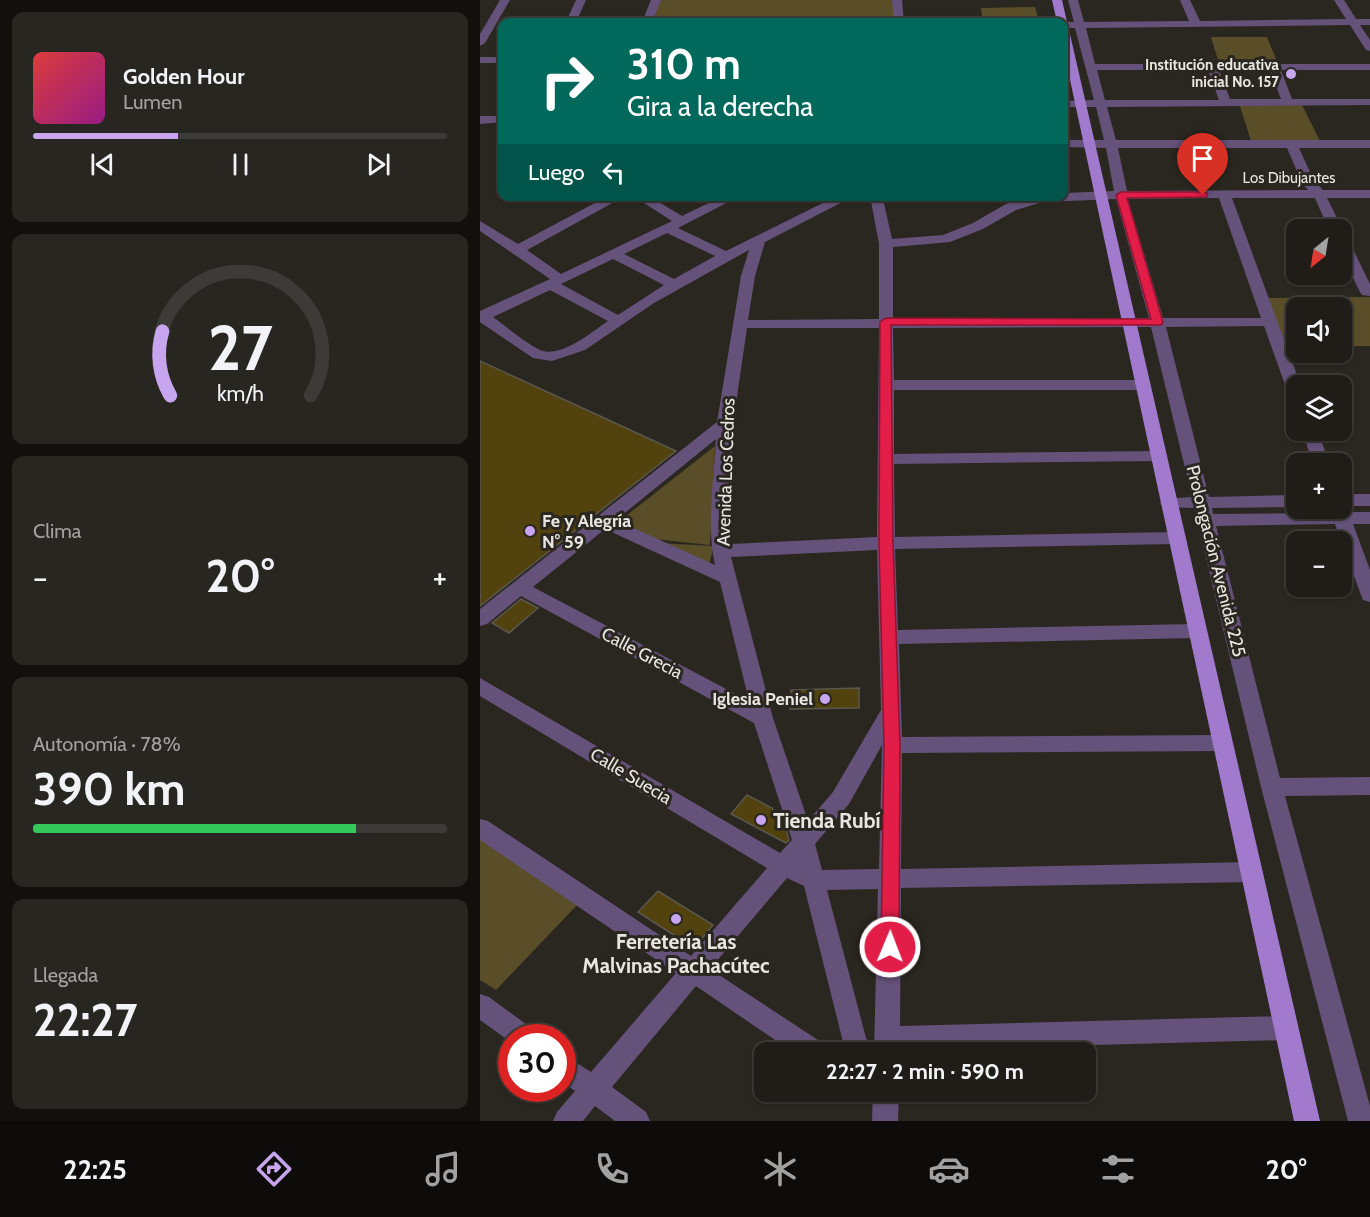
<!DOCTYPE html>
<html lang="es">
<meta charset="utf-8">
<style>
body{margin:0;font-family:Cabin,sans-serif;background:#282621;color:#f1f3f6;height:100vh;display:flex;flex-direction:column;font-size:22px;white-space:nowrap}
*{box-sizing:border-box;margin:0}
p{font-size:20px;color:#a2a2a2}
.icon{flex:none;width:33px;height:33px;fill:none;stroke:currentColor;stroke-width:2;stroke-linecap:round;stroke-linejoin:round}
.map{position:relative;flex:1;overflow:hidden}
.details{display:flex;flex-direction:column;gap:12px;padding:12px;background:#12100d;width:480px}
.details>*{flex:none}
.guide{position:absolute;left:18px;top:18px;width:570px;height:183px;border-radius:12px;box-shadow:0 2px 4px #0004,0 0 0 2px #3d3b37;background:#00695c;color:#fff;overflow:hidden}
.needle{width:39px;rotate:210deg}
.tools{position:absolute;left:806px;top:219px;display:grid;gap:12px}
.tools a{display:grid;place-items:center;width:66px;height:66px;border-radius:12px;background:#201d18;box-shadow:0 2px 4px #0004,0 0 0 2px #3d3b37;font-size:30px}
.speed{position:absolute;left:18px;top:1024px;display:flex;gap:12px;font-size:30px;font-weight:700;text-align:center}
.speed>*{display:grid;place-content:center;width:78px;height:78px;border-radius:50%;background:#201d18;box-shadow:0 2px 4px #0004,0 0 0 2px #3d3b37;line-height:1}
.speed .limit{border:9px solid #d22;background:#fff;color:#111}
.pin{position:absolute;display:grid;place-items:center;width:51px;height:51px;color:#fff;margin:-62px -26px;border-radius:50% 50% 50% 0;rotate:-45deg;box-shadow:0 0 6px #0007}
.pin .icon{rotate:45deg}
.me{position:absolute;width:66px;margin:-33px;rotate:1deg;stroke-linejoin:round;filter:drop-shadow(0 0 4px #0008)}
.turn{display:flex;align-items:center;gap:21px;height:126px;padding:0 30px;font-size:27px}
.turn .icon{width:78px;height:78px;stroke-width:2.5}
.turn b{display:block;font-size:42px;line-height:51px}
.then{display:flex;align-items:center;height:57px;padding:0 30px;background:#0003;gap:12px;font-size:22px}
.big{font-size:45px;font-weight:700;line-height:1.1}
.details .tile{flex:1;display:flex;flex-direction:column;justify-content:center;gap:9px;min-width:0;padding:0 21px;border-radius:12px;background:#282621}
.details .dial{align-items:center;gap:0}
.dial svg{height:156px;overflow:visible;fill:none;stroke:#3d3b37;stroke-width:7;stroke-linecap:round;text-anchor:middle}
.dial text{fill:#f1f3f6;stroke:none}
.song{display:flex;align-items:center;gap:18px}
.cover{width:72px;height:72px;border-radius:9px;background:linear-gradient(135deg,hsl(0 70% 55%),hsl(310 70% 35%))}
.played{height:6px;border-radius:3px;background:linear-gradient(90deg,#c8a6ef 35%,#3d3b37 35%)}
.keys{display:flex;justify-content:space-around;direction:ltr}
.heat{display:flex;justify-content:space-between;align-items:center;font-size:33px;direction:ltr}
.charge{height:9px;border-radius:4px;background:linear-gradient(90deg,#34c759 78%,#3d3b37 0)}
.trip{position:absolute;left:274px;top:1042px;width:342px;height:60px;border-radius:12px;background:#201d18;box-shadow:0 2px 4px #0004,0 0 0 2px #3d3b37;font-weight:700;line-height:60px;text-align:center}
.dock{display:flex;height:96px;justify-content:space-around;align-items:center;background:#0d0c0a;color:#a2a2a2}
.dock .icon{width:42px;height:42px}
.dock .current{color:#c8a6ef}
.dock b{font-size:27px;color:#f1f3f6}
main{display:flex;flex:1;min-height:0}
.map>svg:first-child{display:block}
.green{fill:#5a4e28}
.building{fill:#52420e;stroke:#5a574f;stroke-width:1.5}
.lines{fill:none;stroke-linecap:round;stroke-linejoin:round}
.minor{fill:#65527a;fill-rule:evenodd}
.major{fill:#a27acd;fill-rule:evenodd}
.route{fill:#e11d48;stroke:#92132f;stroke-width:1.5}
.poi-dot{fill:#c8a6ef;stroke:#2a2720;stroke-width:2}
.labels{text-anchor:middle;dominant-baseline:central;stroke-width:6;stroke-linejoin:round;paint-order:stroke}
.far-poi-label{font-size:15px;font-weight:bold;fill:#e8e6e1;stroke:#2a2720;text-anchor:end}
.far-street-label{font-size:15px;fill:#e8e6e1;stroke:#2a2720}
.street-label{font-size:18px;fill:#e8e6e1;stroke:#2a2720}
.poi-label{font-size:18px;font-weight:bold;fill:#e8e6e1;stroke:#2a2720;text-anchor:start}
.near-poi-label{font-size:21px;font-weight:bold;fill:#e8e6e1;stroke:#2a2720;text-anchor:start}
</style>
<main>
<section class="details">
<div class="tile">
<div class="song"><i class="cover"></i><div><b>Golden Hour</b><p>Lumen</p></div></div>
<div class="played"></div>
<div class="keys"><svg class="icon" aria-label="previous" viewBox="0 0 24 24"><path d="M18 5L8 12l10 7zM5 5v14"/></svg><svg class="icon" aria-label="pause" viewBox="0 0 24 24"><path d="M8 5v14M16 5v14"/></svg><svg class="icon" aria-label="next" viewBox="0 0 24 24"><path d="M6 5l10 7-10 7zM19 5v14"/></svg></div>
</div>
<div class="tile dial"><svg viewBox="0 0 100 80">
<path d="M14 69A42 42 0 1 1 86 69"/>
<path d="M14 69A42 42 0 0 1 10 36" stroke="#c8a6ef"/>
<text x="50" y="56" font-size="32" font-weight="700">27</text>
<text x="50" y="72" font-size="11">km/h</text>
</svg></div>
<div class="tile"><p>Clima</p>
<div class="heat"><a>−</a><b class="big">20°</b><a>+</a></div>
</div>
<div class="tile"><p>Autonomía · 78%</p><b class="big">390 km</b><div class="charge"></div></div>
<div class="tile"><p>Llegada</p><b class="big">22:27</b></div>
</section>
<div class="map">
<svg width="890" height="1121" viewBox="0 0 890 1121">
<rect width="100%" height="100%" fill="#2a2720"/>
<g class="green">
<path d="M180,0H412L416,22H172Z"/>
<path d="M555,7L559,21L503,22L501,8Z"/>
<path d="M731,37H787L798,64L739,63Z"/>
<path d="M822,105L840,141H771L760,106Z"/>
<path d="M890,297V346H861V308H816V346H806L788,298Z"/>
<path d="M235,446L230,545L165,538L137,523Z"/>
<path d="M177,543L234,546L229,564Z"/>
<path d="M0,839L99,903L16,990L0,980Z"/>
</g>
<g class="building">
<path d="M0,361L196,451L0,606Z"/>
<path d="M41,599L58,608L29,633L12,623Z"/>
<path d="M379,688V708L310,709L311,690Z"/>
<path d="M267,795L292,808L305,825L309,840L306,843L251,814Z"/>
<path d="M178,891L233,925L214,948L158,912Z"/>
</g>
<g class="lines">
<g class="minor">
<path d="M20,0H30L5,43L0,46V34Z"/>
<path d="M96,0H106L96,22H86Z"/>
<path d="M171,0H181L172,22H162Z"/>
<path d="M412,0H422L424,22H414Z"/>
<path d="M588,0H598L604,22L709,21L700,0H710L720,21L866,19L854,0H864L876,19H890V25H880L890,40V51L886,50L870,25L606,28L615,64H890V70H801L812,99H890V105L627,107L636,140H890V148H819L834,181L843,190H890V198H847L863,230L861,232V230H849L835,198H752L821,386H816V398L808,393L784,326L686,327L729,497L816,495V507L732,508L733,514L851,513V508H861V494H890V506H864L869,512H890V524H873L890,570V602L883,600L881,595L855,524L736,526L800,778L890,777V795L805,796L890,1106V1121H868L781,787L714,508L683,507L680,503L683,499L712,497L671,327L413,328L414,380H663L671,385L663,390H414V454L679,451L685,452L687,456L685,460L679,461L414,464L415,537L697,532L703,534L706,538L703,542L697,544L415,549L418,630L716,624L723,626L726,631L723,636L716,638L419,644L422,737L742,735L749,737L752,743L749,749L742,751L422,753L421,869L772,862L780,865L783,872L780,879L772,882L421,888L420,1026L806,1016L815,1020L818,1028L815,1036L806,1040L420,1050V1053H394L398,889L347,890L386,1038L394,1053H368L363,1042L324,886L307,878L230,969L344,1044L348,1053H314L216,986L132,1087L166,1112L170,1121H135L115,1106L103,1121H73L77,1112L95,1091L82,1082V1054L111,1072L196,973L0,840V819L8,821L211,956L287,868L0,696V678L300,853L312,840L274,723L41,596L7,624L0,626V609L237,422L261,276L269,250L174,303L105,350L72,361L53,358L0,322V311L70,279L0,231V221L38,244L128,196H145L47,250L81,274L192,221L153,196H169L202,216L243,196H260L198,228L246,251L357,196H374L285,242L275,276L268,320L399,319V244L391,201L386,196H402L403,199L412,239L463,235L493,223L526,204L553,196H584V193L634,191L626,148L584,147V140H624L616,107H584V101L614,100L595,28H584L582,22H594ZM617,70H728L739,100H625ZM739,70H790L801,99H750ZM638,148H807L822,183L828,190L647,191ZM739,198L781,318H683L648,199ZM636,199L669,318L413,319V247L470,242L503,229L536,210L563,202ZM187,233L235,256L194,279L144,254ZM133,259L184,285L138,315L81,284ZM70,290L128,321C112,332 80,359 60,350C44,342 28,328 13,317ZM267,328H399L397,537L250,544L253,424ZM236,439C234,480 226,525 235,565L136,520ZM125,529L240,582L269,701L53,587ZM397,550L401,710L353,792L328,821L293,718L251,557ZM402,745L399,869L342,870L335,844L369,804Z"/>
<rect x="0" y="57" width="22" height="6"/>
<path d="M0,116H22V122L0,124Z"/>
<path d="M861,235L868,239L890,284V296L882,295L880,292L861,253Z"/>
<path d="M822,430H838L849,464H833Z"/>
<path d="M0,994L9,997L54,1030L57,1038H32V1043L0,1020Z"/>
<path d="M393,1092H419L418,1121H392Z"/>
</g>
<g class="major">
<path d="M572,0H582L587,22L586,24L577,22Z"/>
<path d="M584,27L589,30L840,1121H814L584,52Z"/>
</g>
</g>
<path class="route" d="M723,192L727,193V197L647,198L683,322L681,325H411L413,543L420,746L419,947L416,952L410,955L403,952L401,947L404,746L399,543L400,322L406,318L671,319L636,195L641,192Z"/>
<g class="poi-dot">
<circle cx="811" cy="74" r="6"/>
<circle cx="50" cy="531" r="6"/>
<circle cx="345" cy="699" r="6"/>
<circle cx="281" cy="820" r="6"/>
<circle cx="196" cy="919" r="6"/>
</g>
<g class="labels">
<g class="far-poi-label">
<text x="799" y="65">Institución educativa<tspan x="799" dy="17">inicial No. 157</tspan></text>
</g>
<g class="far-street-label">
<text x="809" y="178">Los Dibujantes</text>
</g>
<g class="street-label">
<text transform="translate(246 472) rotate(-88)">Avenida Los Cedros</text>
<text transform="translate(736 561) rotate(76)">Prolongación Avenida 225</text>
<text transform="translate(162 653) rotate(28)">Calle Grecia</text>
<text transform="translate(151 776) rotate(31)">Calle Suecia</text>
</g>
<g class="poi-label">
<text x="62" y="521">Fe y Alegría<tspan x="62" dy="21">N° 59</tspan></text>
<text x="333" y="699" text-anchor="end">Iglesia Peniel</text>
</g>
<g class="near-poi-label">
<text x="293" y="820">Tienda Rubí</text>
<text x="196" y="941" text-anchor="middle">Ferretería Las<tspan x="196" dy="24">Malvinas Pachacútec</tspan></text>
</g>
</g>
</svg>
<div class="tools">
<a><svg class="needle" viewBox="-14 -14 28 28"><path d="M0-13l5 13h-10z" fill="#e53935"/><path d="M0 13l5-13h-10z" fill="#a2a2a2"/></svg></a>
<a><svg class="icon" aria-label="sound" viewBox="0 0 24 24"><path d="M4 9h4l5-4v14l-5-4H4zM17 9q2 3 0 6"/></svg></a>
<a><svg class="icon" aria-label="layers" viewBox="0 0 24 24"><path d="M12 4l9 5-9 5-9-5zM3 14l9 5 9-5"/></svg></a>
<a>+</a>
<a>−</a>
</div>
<div class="speed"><div class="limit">30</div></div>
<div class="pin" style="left:723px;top:195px;background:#d93025"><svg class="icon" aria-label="arrive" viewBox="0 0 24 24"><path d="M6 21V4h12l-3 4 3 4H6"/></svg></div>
<svg class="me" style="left:410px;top:947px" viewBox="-20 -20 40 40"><circle r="17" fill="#e11d48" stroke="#fff" stroke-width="3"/><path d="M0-11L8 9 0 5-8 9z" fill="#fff"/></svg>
<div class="trip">22:27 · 2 min · 590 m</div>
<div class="guide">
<div class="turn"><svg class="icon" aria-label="right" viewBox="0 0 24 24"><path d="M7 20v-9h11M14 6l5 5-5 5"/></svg><div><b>310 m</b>Gira a la derecha</div></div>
<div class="then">Luego<svg class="icon" aria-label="left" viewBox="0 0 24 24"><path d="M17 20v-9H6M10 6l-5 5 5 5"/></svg></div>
</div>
</div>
</main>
<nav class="dock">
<b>22:25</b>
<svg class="icon current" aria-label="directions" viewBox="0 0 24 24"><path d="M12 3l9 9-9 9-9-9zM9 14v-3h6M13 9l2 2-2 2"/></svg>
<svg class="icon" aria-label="music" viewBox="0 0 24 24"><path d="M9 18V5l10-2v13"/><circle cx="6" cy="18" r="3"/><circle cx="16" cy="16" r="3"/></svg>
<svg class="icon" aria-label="phone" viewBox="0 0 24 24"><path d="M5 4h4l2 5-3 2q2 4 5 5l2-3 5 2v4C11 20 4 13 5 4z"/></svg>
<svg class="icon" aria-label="climate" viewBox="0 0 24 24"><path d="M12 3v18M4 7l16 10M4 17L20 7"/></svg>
<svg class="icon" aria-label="car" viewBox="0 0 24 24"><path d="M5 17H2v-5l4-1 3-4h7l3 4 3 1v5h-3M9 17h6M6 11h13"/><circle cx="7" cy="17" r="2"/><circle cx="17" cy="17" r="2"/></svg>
<svg class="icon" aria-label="filters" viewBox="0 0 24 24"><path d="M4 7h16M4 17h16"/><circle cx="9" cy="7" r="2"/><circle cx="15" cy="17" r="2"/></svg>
<b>20°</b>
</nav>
